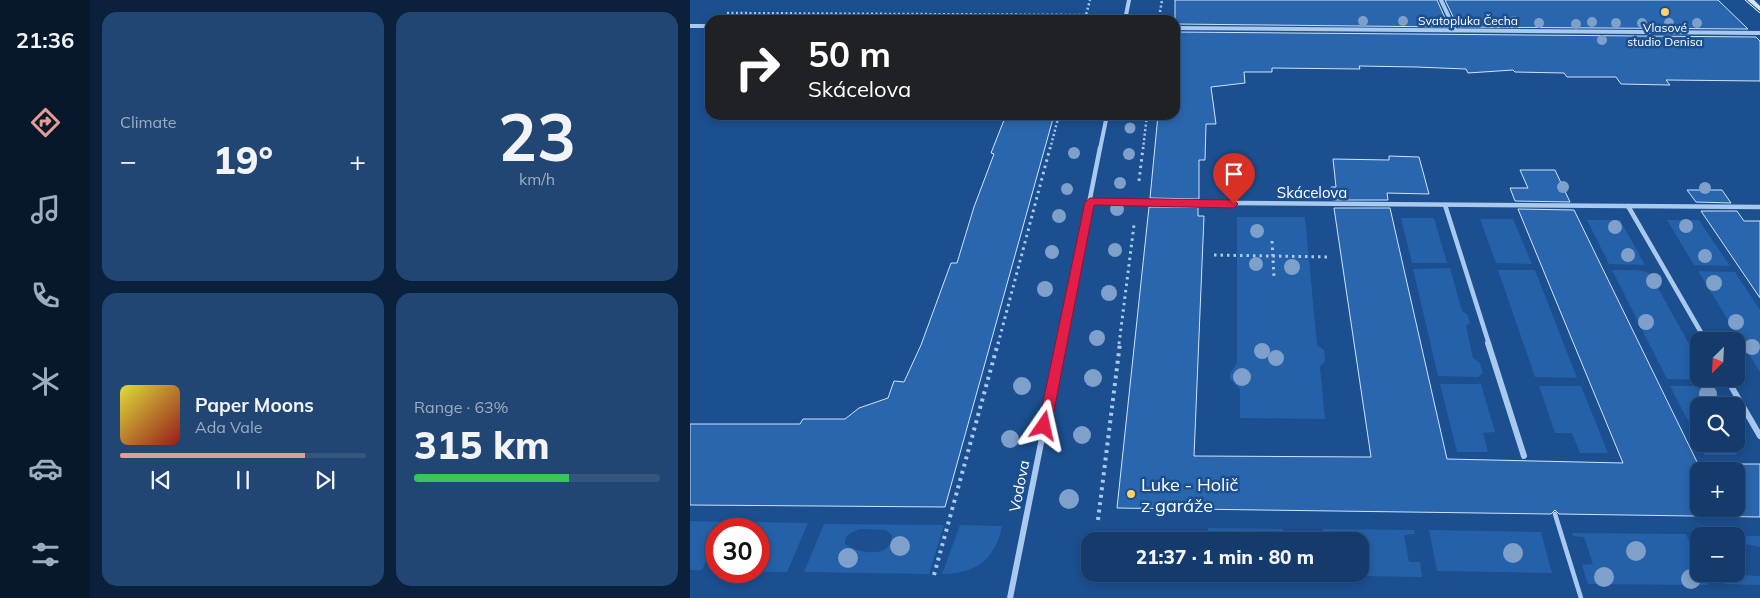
<!DOCTYPE html>
<meta charset="utf-8">
<style>
body{margin:0;font-family:Mulish,sans-serif;background:#214673;color:#f1f3f6;height:100vh;display:flex;flex-direction:column;font-size:19px;white-space:nowrap}
*{box-sizing:border-box;margin:0}
p{font-size:16px;color:#9dadc1}
.icon{flex:none;width:28px;height:28px;fill:none;stroke:currentColor;stroke-width:2;stroke-linecap:round;stroke-linejoin:round}
.map{position:relative;flex:1;overflow:hidden}
.drawer{display:flex;flex-direction:column;gap:12px;padding:12px;background:#0b203b;width:600px}
.drawer>*{flex:none}
.hud{position:absolute;left:15px;top:15px;width:475px;height:105px;border-radius:15px;box-shadow:0 2px 8px #0003,0 0 0 1px #33557e;background:#202124;color:#fff;overflow:hidden}
.needle{width:32px;rotate:204deg}
.fabs{position:absolute;left:1000px;top:332px;display:grid;gap:10px}
.fabs a{display:grid;place-items:center;width:55px;height:55px;border-radius:10px;background:#143b6b;box-shadow:0 2px 8px #0003,0 0 0 1px #33557e;font-size:25px}
.speed{position:absolute;left:15px;top:518px;display:flex;gap:10px;font-size:25px;font-weight:700;text-align:center}
.speed>*{display:grid;place-content:center;width:65px;height:65px;border-radius:50%;background:#143b6b;box-shadow:0 2px 8px #0003,0 0 0 1px #33557e;line-height:1}
.speed .limit{border:8px solid #d22;background:#fff;color:#111}
.pin{position:absolute;display:grid;place-items:center;width:42px;height:42px;color:#fff;margin:-51px -21px;border-radius:50% 50% 50% 0;rotate:-45deg;box-shadow:0 0 5px #0007}
.pin .icon{rotate:45deg}
.me{position:absolute;width:55px;margin:-28px;rotate:11deg;stroke-linejoin:round;filter:drop-shadow(0 0 4px #0008)}
.turn{display:flex;align-items:center;gap:18px;height:105px;padding:0 20px;font-size:22px}
.turn .icon{width:65px;height:65px;stroke-width:2.5}
.turn b{display:block;font-size:35px;line-height:42px}
.big{font-size:38px;font-weight:800;line-height:1.1}
.drawer .tile{flex:1;display:flex;flex-direction:column;justify-content:center;gap:8px;min-width:0;padding:0 18px;border-radius:15px;background:#214673}
.drawer .dial{align-items:center;gap:0}
.dial b{font-size:65px;line-height:1}
.song{display:flex;align-items:center;gap:15px}
.cover{width:60px;height:60px;border-radius:8px;background:linear-gradient(135deg,hsl(60 70% 55%),hsl(0 70% 35%))}
.played{height:5px;border-radius:2px;background:linear-gradient(90deg,#e69b98 75%,#33557e 75%)}
.keys{display:flex;justify-content:space-around;direction:ltr}
.heat{display:flex;justify-content:space-between;align-items:center;font-size:28px;direction:ltr}
.charge{height:8px;border-radius:4px;background:linear-gradient(90deg,#34c759 63%,#33557e 0)}
.drawer .tiles{flex:1;display:grid;gap:12px;grid-template-columns:repeat(2,1fr)}
.trip{position:absolute;left:391px;top:532px;width:288px;height:50px;border-radius:15px;background:#143b6b;box-shadow:0 2px 8px #0003,0 0 0 1px #33557e;font-weight:800;line-height:50px;text-align:center}
main{display:flex;flex:1;min-height:0}
.tabs{display:flex;flex-direction:column;width:90px;justify-content:space-around;align-items:center;background:#08182b;color:#9dadc1}
.tabs .icon{width:35px;height:35px}
.tabs .active{color:#e69b98}
.tabs b{font-size:22px;color:#f1f3f6}
.map>svg:first-child{display:block}
.green{fill:#2461a8;fill-rule:evenodd}
.building{fill:#2a66ad;stroke:#cfe3fa;fill-rule:evenodd}
.lines{fill:none;stroke-linecap:round;stroke-linejoin:round}
.path-far2{stroke:#a9c9ee;stroke-width:2.5;stroke-dasharray:2 2.5;stroke-linecap:butt}
.path-far1{stroke:#a9c9ee;stroke-width:3;stroke-dasharray:2.5 4;stroke-linecap:butt}
.path{stroke:#a9c9ee;stroke-width:4;stroke-dasharray:3 4.5;stroke-linecap:butt}
.lane{stroke:#a9c9ee;stroke-width:4.5}
.street-far2{stroke:#a9c9ee;stroke-width:4}
.street-far1{stroke:#a9c9ee;stroke-width:4.5}
.street{stroke:#a9c9ee;stroke-width:6}
.secondary{fill:#d6e6fa;fill-rule:evenodd}
.tram{stroke:#fff;stroke-width:1}
.tree{fill:#7ea0ca}
.route{fill:#e11d48;stroke:#92132f}
.poi-dot{fill:#ffd166;stroke:#1b4f8f;stroke-width:2}
.labels{text-anchor:middle;dominant-baseline:central;stroke-width:5;stroke-linejoin:round;paint-order:stroke}
.far-street-label{font-size:12px;fill:#fff;stroke:#1b4f8f}
.far-poi-label{font-size:12px;fill:#fff;stroke:#1b4f8f}
.street-label{font-size:15px;fill:#fff;stroke:#1b4f8f}
.near-poi-label{font-size:18px;fill:#fff;stroke:#1b4f8f;text-anchor:start}
</style>
<main>
<nav class="tabs">
<b>21:36</b>
<svg class="icon active" aria-label="directions" viewBox="0 0 24 24"><path d="M12 3l9 9-9 9-9-9zM9 14v-3h6M13 9l2 2-2 2"/></svg>
<svg class="icon" aria-label="music" viewBox="0 0 24 24"><path d="M9 18V5l10-2v13"/><circle cx="6" cy="18" r="3"/><circle cx="16" cy="16" r="3"/></svg>
<svg class="icon" aria-label="phone" viewBox="0 0 24 24"><path d="M5 4h4l2 5-3 2q2 4 5 5l2-3 5 2v4C11 20 4 13 5 4z"/></svg>
<svg class="icon" aria-label="climate" viewBox="0 0 24 24"><path d="M12 3v18M4 7l16 10M4 17L20 7"/></svg>
<svg class="icon" aria-label="car" viewBox="0 0 24 24"><path d="M5 17H2v-5l4-1 3-4h7l3 4 3 1v5h-3M9 17h6M6 11h13"/><circle cx="7" cy="17" r="2"/><circle cx="17" cy="17" r="2"/></svg>
<svg class="icon" aria-label="filters" viewBox="0 0 24 24"><path d="M4 7h16M4 17h16"/><circle cx="9" cy="7" r="2"/><circle cx="15" cy="17" r="2"/></svg>
</nav>
<section class="drawer">
<div class="tiles">
<div class="tile"><p>Climate</p>
<div class="heat"><a>−</a><b class="big">19°</b><a>+</a></div>
</div>
<div class="tile dial"><b>23</b><p>km/h</p></div>
<div class="tile">
<div class="song"><i class="cover"></i><div><b>Paper Moons</b><p>Ada Vale</p></div></div>
<div class="played"></div>
<div class="keys"><svg class="icon" aria-label="previous" viewBox="0 0 24 24"><path d="M18 5L8 12l10 7zM5 5v14"/></svg><svg class="icon" aria-label="pause" viewBox="0 0 24 24"><path d="M8 5v14M16 5v14"/></svg><svg class="icon" aria-label="next" viewBox="0 0 24 24"><path d="M6 5l10 7-10 7zM19 5v14"/></svg></div>
</div>
<div class="tile"><p>Range · 63%</p><b class="big">315 km</b><div class="charge"></div></div>
</div>
</section>
<div class="map">
<svg width="1070" height="598" viewBox="0 0 1070 598">
<rect width="100%" height="100%" fill="#1b4f8f"/>
<g class="green">
<path d="M547,217H615L627,345L634,350L635,361L630,367L635,419L550,418V389L540,379V373L547,363Z"/>
<path d="M711,218H744L757,263H722Z"/>
<path d="M790,219H823L842,264L806,263Z"/>
<path d="M897,220H930L955,265L919,264Z"/>
<path d="M977,220H1009L1040,266L1004,265Z"/>
<path d="M760,268L772,311L777,314L780,323L776,326L783,358L790,363L793,373L788,377L748,376L723,269Z"/>
<path d="M808,270H845L887,378L845,377Z"/>
<path d="M922,270C943,271 959,265 969,285L968,288L1009,362V379L1017,380L977,379Z"/>
<path d="M1008,271L1045,272L1070,310V372Z"/>
<path d="M750,384H791L805,432L793,433L798,452H767Z"/>
<path d="M849,386H891L918,453H890L882,433H865Z"/>
<path d="M980,386H1021L1033,406H1009V442Z"/>
<path d="M1009,444H1041L1047,455H1015Z"/>
<path d="M0,521L36,522L33,529H26V541L12,570H0Z"/>
<path d="M51,522L118,523L97,572L30,571H69V529H47Z"/>
<path d="M134,524L254,525L239,574L114,572ZM171,529L196,530L202,535C202,559 169,554 155,544C155,533 163,532 171,529Z"/>
<path d="M270,525L312,526C305,560 285,574 252,574Z"/>
<path d="M518,528L593,529V533L583,534V541H518Z"/>
<path d="M633,529L724,530L725,534L714,535L719,562H730L732,577L612,575L670,574V541H635Z"/>
<path d="M739,530L851,532L862,573L747,571Z"/>
<path d="M429,533H504L503,541H436L428,540Z"/>
<path d="M882,533L996,534L1009,563V574H1013L1018,585L898,584L892,565L903,564L894,537L883,536Z"/>
<path d="M1011,535L1070,536V547L1046,542V536Z"/>
<path d="M424,574H501V578L424,576Z"/>
<path d="M517,574H596V578L517,577Z"/>
<path d="M1029,574L1070,576V585L1034,584Z"/>
</g>
<g class="building">
<path d="M485,0H747L759,27L485,24Z"/>
<path d="M755,0H1028L1058,29L768,27Z"/>
<path d="M485,32L1066,37L1070,41V81L976,80L980,85L931,84L926,77H877L874,73L825,72L823,70L778,73L776,69L726,67L669,66L670,69L582,68V72H554L555,83L521,87L526,124H516L515,160H509V199L460,198L468,115H485Z"/>
<path d="M316,115H364L255,507L0,505V424H110L113,419H155L169,408L198,398L204,381L214,382L231,345L261,263H267L284,207L304,154L301,153Z"/>
<path d="M699,156L729,157L739,194L697,193L698,200H643L641,187H646L643,159L699,160Z"/>
<path d="M830,170H865L880,202L825,201L820,188H838Z"/>
<path d="M997,190H1032L1041,203L1006,202Z"/>
<path d="M459,207H508V216H514L504,456L681,457L644,208H700L757,459L933,463L828,209L884,210L1008,464H1070V517L869,514L865,510L861,514L427,508ZM1009,471H1046V509H1009Z"/>
<path d="M1011,211H1047L1054,221H1070V298Z"/>
</g>
<g class="lines">
<g class="path-far2">
<path d="M470,12L472,0"/>
<path d="M37,13L396,15L400,0"/>
<path d="M360,149L369,115"/>
<path d="M453,149L457,115"/>
</g>
<g class="path-far1">
<path d="M449,181L453,148"/>
<path d="M582,241L584,277"/>
<path d="M524,255L640,257"/>
<path d="M308,344L360,148"/>
<path d="M429,344L444,225"/>
</g>
<g class="path">
<path d="M408,520L430,343"/>
<path d="M244,575L308,343"/>
</g>
<path class="lane" d="M865,514L891,598"/>
<g class="street-far2">
<path d="M751,0L765,30"/>
<path d="M435,20L439,0"/>
<path d="M0,26H20"/>
<path d="M485,28L1070,33"/>
<path d="M410,149L417,115"/>
</g>
<g class="street-far1">
<path d="M399,202L1070,207"/>
<path d="M755,205L799,344"/>
<path d="M938,206L1016,341"/>
<path d="M371,344L410,148"/>
</g>
<g class="street">
<path d="M798,343L834,456"/>
<path d="M1037,379L1070,436"/>
<path d="M320,598L371,343"/>
</g>
<path class="secondary" d="M1057,0H1064L1070,6V11Z"/>
<path class="tram" d="M1055,0L1070,13"/>
</g>
<g class="tree">
<circle cx="798" cy="19" r="5"/>
<circle cx="673" cy="21" r="5"/>
<circle cx="713" cy="21" r="5"/>
<circle cx="824" cy="21" r="5"/>
<circle cx="902" cy="22" r="5"/>
<circle cx="849" cy="23" r="5"/>
<circle cx="926" cy="23" r="5"/>
<circle cx="952" cy="23" r="5"/>
<circle cx="979" cy="23" r="5"/>
<circle cx="1007" cy="23" r="5"/>
<circle cx="886" cy="24" r="5"/>
<circle cx="912" cy="40" r="5"/>
<circle cx="440" cy="128" r="5.5"/>
<circle cx="384" cy="153" r="6"/>
<circle cx="439" cy="154" r="6"/>
<circle cx="430" cy="183" r="6"/>
<circle cx="873" cy="187" r="6"/>
<circle cx="1015" cy="188" r="6"/>
<circle cx="377" cy="189" r="6"/>
<circle cx="427" cy="209" r="7"/>
<circle cx="369" cy="216" r="7"/>
<circle cx="996" cy="226" r="7"/>
<circle cx="925" cy="227" r="7"/>
<circle cx="567" cy="231" r="7"/>
<circle cx="425" cy="250" r="7"/>
<circle cx="362" cy="252" r="7"/>
<circle cx="938" cy="255" r="7"/>
<circle cx="1015" cy="256" r="7"/>
<circle cx="566" cy="264" r="7"/>
<circle cx="602" cy="267" r="8"/>
<circle cx="964" cy="281" r="8"/>
<circle cx="1024" cy="283" r="8"/>
<circle cx="355" cy="289" r="8"/>
<circle cx="419" cy="293" r="8"/>
<circle cx="956" cy="322" r="8"/>
<circle cx="1046" cy="322" r="8"/>
<circle cx="407" cy="338" r="8"/>
<circle cx="1062" cy="347" r="8"/>
<circle cx="572" cy="351" r="8"/>
<circle cx="586" cy="358" r="8"/>
<circle cx="552" cy="377" r="9"/>
<circle cx="403" cy="378" r="9"/>
<circle cx="332" cy="386" r="9"/>
<circle cx="1018" cy="394" r="9"/>
<circle cx="392" cy="435" r="9"/>
<circle cx="320" cy="439" r="9"/>
<circle cx="379" cy="499" r="10"/>
<circle cx="210" cy="546" r="10"/>
<circle cx="946" cy="551" r="10"/>
<circle cx="823" cy="553" r="10"/>
<circle cx="158" cy="558" r="10"/>
<circle cx="914" cy="577" r="10"/>
<circle cx="1001" cy="579" r="10"/>
</g>
<path class="route" d="M400,198L544,200L548,204L544,208L404,205L361,426L359,430L354,432L350,430L348,426L395,202Z"/>
<g class="poi-dot">
<circle cx="975" cy="12" r="5"/>
<circle cx="441" cy="494" r="5"/>
</g>
<g class="labels">
<g class="far-street-label">
<text x="778" y="20">Svatopluka Čecha</text>
</g>
<g class="far-poi-label">
<text x="975" y="27">Vlasové<tspan x="975" dy="14">studio Denisa</tspan></text>
</g>
<g class="street-label">
<text x="622" y="192">Skácelova</text>
<text transform="translate(329 486) rotate(-79)">Vodova</text>
</g>
<g class="near-poi-label">
<text x="451" y="484">Luke - Holič<tspan x="451" dy="21">z garáže</tspan></text>
</g>
</g>
</svg>
<div class="fabs">
<a><svg class="needle" viewBox="-14 -14 28 28"><path d="M0-13l5 13h-10z" fill="#e53935"/><path d="M0 13l5-13h-10z" fill="#9dadc1"/></svg></a>
<a><svg class="icon" aria-label="search" viewBox="0 0 24 24"><circle cx="10" cy="10" r="6"/><path d="M15 15l6 6"/></svg></a>
<a>+</a>
<a>−</a>
</div>
<div class="speed"><div class="limit">30</div></div>
<div class="pin" style="left:544px;top:204px;background:#d93025"><svg class="icon" aria-label="arrive" viewBox="0 0 24 24"><path d="M6 21V4h12l-3 4 3 4H6"/></svg></div>
<svg class="me" style="left:354px;top:426px" viewBox="-20 -20 40 40"><path d="M0-17L14 15 0 8-14 15z" fill="#e11d48" stroke="#fff" stroke-width="4"/></svg>
<div class="trip">21:37 · 1 min · 80 m</div>
<div class="hud">
<div class="turn"><svg class="icon" aria-label="right" viewBox="0 0 24 24"><path d="M7 20v-9h11M14 6l5 5-5 5"/></svg><div><b>50 m</b>Skácelova</div></div>
</div>
</div>
</main>
